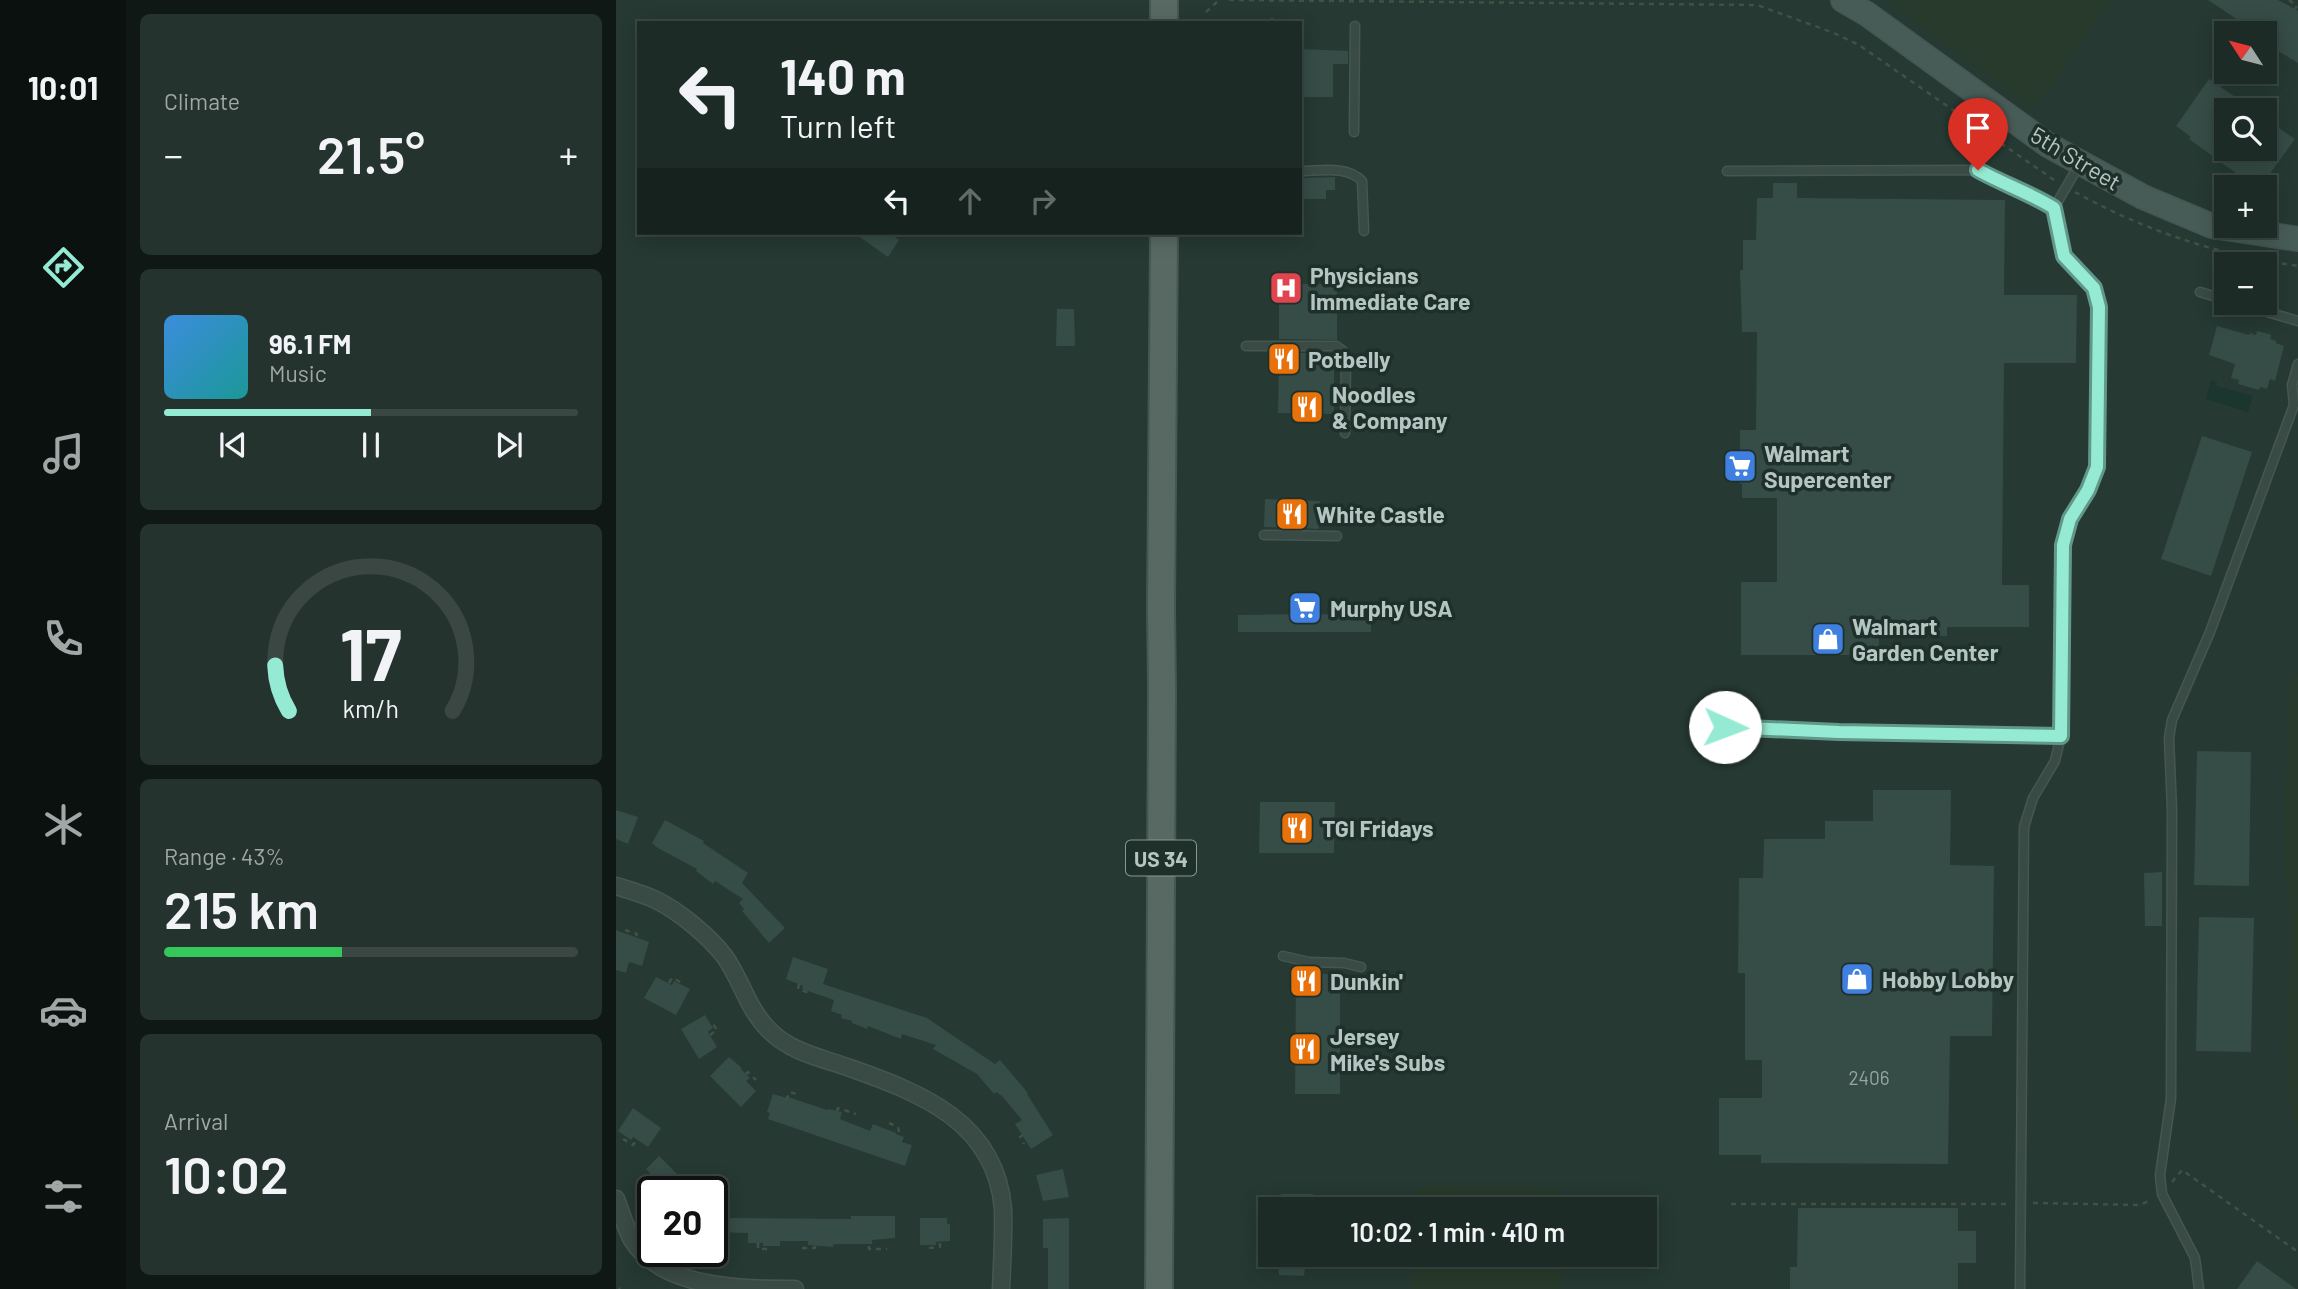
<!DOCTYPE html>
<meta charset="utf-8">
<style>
body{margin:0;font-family:Barlow,sans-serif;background:#25332e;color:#f1f3f6;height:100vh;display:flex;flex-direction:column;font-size:26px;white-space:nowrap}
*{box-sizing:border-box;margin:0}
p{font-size:23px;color:#a0a7a7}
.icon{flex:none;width:38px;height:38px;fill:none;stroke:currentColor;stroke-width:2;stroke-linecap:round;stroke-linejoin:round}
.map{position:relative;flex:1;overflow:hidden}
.drawer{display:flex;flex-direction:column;gap:14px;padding:14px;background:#0f1815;width:490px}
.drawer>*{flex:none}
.hud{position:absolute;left:21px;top:21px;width:665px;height:214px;border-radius:0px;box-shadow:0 4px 18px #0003,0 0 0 2px #3a4743;background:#1c2b26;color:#f1f3f6;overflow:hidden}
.needle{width:46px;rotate:306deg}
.tools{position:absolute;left:1598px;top:21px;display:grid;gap:14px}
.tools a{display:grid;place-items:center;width:63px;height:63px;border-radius:0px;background:#1c2b26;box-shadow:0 4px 18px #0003,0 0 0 2px #3a4743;font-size:35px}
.speed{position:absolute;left:21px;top:1176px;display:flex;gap:14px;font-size:35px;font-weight:700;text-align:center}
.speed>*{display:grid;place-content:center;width:91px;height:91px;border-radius:50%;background:#1c2b26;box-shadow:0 4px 18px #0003,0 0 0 2px #3a4743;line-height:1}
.speed .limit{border:4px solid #111;border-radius:10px;background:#fff;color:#111}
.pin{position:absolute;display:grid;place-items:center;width:60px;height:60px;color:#fff;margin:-72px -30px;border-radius:50% 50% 50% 0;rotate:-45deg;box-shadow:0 0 7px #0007}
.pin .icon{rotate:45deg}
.me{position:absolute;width:77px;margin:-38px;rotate:92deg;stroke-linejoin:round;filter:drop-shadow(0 0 5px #0008)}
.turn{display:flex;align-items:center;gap:24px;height:147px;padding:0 28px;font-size:32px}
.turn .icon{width:91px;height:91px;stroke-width:2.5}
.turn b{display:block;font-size:49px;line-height:60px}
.lanes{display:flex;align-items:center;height:66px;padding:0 28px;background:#0003;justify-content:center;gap:35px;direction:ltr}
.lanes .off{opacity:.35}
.big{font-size:52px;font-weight:600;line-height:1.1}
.drawer .tile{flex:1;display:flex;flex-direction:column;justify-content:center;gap:10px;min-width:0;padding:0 24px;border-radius:10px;background:#25332e}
.drawer .dial{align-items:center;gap:0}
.dial svg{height:182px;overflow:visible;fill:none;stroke:#3a4743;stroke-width:7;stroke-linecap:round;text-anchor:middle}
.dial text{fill:#f1f3f6;stroke:none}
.song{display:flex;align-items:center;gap:21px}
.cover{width:84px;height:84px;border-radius:10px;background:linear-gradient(135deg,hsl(210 70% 55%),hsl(180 70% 35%))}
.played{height:7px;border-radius:4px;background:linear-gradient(90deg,#95ead3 50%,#3a4743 50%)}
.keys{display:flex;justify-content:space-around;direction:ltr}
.heat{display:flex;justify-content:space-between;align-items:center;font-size:38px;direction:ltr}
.charge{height:10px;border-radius:5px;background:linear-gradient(90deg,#34c759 43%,#3a4743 0)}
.trip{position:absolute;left:642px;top:1197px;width:399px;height:70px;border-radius:0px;background:#1c2b26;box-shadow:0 4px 18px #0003,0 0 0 2px #3a4743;font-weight:600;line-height:70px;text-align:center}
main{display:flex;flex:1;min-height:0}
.menu{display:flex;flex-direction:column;width:126px;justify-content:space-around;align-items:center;background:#0b110f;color:#a0a7a7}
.menu .icon{width:49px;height:49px}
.menu .on{color:#95ead3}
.menu b{font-size:32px;color:#f1f3f6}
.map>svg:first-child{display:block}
.green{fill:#283a2c}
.water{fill:#1b362e}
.building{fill:#364c46}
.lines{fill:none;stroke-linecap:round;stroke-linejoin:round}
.lane-casing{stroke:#465651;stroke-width:11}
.street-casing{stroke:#465651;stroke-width:19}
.secondary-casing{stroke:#465651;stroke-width:26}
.primary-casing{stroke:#465651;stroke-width:30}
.path{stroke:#415244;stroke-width:2.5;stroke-dasharray:5 5;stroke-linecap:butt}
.lane{stroke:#3a4a45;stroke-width:8}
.street{stroke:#3a4a45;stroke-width:16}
.secondary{stroke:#485c57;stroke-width:23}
.primary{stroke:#586964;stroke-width:26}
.route-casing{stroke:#619889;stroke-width:18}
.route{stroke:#95ead3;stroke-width:12}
.labels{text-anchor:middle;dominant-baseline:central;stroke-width:7;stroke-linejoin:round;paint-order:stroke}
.number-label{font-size:19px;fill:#94a6a1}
.shield{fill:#1f2f2a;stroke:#889894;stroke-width:2}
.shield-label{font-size:21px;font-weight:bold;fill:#b5c5c1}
.street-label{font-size:23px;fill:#b5c5c1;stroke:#1f2f2a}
.poi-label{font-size:23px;font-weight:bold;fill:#b5c5c1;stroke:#1f2f2a;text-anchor:start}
</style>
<main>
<nav class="menu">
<b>10:01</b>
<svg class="icon on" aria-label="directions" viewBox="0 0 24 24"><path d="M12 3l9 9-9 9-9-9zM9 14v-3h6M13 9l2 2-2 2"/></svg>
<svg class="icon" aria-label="music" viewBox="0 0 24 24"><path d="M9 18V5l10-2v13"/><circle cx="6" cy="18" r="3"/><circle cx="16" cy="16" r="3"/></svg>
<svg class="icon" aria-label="phone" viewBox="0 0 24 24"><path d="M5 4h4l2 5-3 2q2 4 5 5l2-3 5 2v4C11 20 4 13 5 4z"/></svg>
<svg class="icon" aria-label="climate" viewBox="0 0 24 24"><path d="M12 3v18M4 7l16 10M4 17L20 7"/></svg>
<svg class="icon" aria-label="car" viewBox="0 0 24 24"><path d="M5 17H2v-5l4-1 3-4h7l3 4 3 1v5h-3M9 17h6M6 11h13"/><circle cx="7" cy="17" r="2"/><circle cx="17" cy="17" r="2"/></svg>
<svg class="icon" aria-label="filters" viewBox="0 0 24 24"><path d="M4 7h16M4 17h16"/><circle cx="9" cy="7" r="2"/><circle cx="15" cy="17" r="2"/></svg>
</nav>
<section class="drawer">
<div class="tile"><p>Climate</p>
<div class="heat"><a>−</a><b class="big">21.5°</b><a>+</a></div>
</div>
<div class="tile">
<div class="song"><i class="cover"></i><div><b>96.1 FM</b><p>Music</p></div></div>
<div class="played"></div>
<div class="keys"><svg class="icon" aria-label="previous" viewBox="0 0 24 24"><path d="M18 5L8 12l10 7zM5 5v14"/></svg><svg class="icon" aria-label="pause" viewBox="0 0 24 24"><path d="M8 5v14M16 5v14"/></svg><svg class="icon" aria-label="next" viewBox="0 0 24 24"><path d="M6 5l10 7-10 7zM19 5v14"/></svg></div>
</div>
<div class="tile dial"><svg viewBox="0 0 100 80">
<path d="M14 69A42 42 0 1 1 86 69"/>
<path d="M14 69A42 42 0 0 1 8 49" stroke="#95ead3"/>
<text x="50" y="56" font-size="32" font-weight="700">17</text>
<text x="50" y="72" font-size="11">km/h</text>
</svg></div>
<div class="tile"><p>Range · 43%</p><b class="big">215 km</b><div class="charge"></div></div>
<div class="tile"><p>Arrival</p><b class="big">10:02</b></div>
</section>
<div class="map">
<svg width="1682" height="1289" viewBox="0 0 1682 1289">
<rect width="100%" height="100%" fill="#263933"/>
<g class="green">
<path d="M1272,0H1496L1418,109L1307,28Z"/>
<path d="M1682,672V1129C1661,1088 1675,983 1675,933C1675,910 1669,887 1669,864C1668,804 1672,743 1673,683Z"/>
<path d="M809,1186L937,1187L944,1192L946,1209H796V1195L801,1188Z"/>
<rect x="795" y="1255" width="151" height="34"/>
</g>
<path class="water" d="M1595,380L1601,382L1600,386L1637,396L1632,412L1590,399Z"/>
<g class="building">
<path d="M1592,0H1662L1679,9L1682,11V63L1657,48L1648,59V33H1630L1634,28Z"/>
<path d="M684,49L732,51V64H717V97H684Z"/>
<path d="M1593,79L1638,110H1610V149H1648V118L1679,139L1645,186L1634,177L1631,181L1613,168L1573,139L1575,137L1560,126Z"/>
<path d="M719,177V190H710V199H684V178Z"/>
<path d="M1157,183H1181V198L1389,200L1388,295H1461L1460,363H1388L1386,585H1413V627H1331V636H1300L1299,626L1263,627V655H1125V582H1161V498H1126V484H1124V430H1140L1141,332H1126L1124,270H1127V240H1140L1141,198H1157Z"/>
<path d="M238,233H273L283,240L272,257Z"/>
<path d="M663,284H721V340L663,339Z"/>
<path d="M441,309H458L459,346H440Z"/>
<path d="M1601,326L1633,335L1634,333L1640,335L1641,331L1653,334L1655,335L1654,339L1660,341V343L1668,346L1659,381L1654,379L1651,389L1644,387L1643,390L1622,384L1623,380L1615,378L1619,364L1593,355Z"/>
<path d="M663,353H708L718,362V414L662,413Z"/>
<path d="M1586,436L1636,452L1595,576L1545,559Z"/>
<path d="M649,499L704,501L703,529L648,527Z"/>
<path d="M693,614L755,615V632H622V615Z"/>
<path d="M1581,751L1635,752L1633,886L1578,885Z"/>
<path d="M1257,790H1335L1334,865L1378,866L1376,1036H1334L1332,1164L1145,1163V1155H1103V1098H1146V1060H1129V973H1122L1123,878H1147L1148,839H1209V821H1257Z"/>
<path d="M644,802H719L718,853H643Z"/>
<path d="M0,810L22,817L12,844L0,839Z"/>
<path d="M49,820L88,841L87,843L132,873L126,883L169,928L153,943L126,911L128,909L123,903L127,899L99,881L97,884L80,871L81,869L40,847L36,843Z"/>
<path d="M1546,872V926H1529L1528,873Z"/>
<path d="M1583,917L1638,918L1635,1052L1580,1051Z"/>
<path d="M0,930L33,942L26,966L13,962L10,973L0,970Z"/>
<path d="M177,957L212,969L207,984L311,1018L379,1064L384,1060L412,1093L411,1094L437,1135L415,1149L399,1124L406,1120L386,1096L380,1092L378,1094L361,1074L317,1049L320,1045L286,1034L285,1039L252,1026L251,1029L236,1023V1021L225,1018L226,1015L215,1011L218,1000L186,989L187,986L170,979Z"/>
<path d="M680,974H724V1094H679Z"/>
<path d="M40,977L56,985L58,981L74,989L60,1015L28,998Z"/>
<path d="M89,1015L97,1028L92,1032L101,1047L83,1059L65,1029Z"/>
<path d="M113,1057L126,1068L125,1069L134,1078L130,1081L140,1091L125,1107L94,1076Z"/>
<path d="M157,1094L171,1098L172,1097L211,1110L213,1109L226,1112L224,1119L254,1131L257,1124L280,1133V1134L288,1137L286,1142L296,1145L289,1166L152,1119L154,1113L151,1112Z"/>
<path d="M17,1108L45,1128L32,1147L17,1137L15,1140L2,1131Z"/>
<path d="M43,1156L72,1185L66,1192H51L30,1169Z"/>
<path d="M447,1169L453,1197L427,1201L420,1175Z"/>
<path d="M665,1194H697V1209H656L665,1201Z"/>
<path d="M1182,1208H1342V1231H1360V1263H1342V1289H1174V1267H1181Z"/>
<path d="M96,1210H114V1218L235,1219V1216H279V1238L256,1240V1244H221L217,1245V1247L192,1245V1241H164V1246H147V1243H132V1233L96,1232Z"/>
<path d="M304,1218H331V1224H334V1241L320,1242V1245H304Z"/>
<path d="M453,1218V1289H432V1248H427V1219Z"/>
<path d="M661,1255H709V1267H689L688,1276L663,1275Z"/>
<path d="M1641,1261L1680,1289H1621Z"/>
</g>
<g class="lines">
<defs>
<g id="lane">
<path d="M738,132L739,26"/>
<path d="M684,171C704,171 731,165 746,181L748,231"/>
<path d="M1111,171L1362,170C1387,184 1414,193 1438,208L1463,165"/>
<path d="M1584,292L1610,300"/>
<path d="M1620,303L1682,321"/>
<path d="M630,346H720L727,351L730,360L729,433"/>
<path d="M648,535L721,536"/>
<path d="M1109,727L1223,731L1445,736"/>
<path d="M667,956L693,962L728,963L745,967"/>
<path d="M1404,1289L1408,827L1417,798L1439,761L1445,736L1447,545L1454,519L1472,490L1481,467L1483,307L1478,288L1448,256L1438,208"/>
<path d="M1583,1289L1579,1258L1546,1194L1544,1175L1555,1098L1556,810L1553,738L1556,720L1594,632L1678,405L1676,385L1682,364"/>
</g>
<g id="street">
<path d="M0,886C13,890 28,894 40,900C63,911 94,937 109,957C126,981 131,1008 153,1030C174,1052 206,1058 234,1068C305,1093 380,1122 387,1209C388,1235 386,1263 385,1289"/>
<path d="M0,1199C5,1212 9,1227 16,1240C47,1289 126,1289 179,1289"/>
</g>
<path id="secondary" d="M1227,0L1251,14L1432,145L1527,197L1596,226L1682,239"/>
<g id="primary">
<path d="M548,0V23"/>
<path d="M543,1289L546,690L545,609L548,233"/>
</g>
</defs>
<use href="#lane" class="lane-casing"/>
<use href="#street" class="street-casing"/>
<use href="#secondary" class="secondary-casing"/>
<use href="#primary" class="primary-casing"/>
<g class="path">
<path d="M613,0L1141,5L1218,33L1243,45L1441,182"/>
<path d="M1673,0L1681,6L1679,9"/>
<path d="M590,12L603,0"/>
<path d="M656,23V16"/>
<path d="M1459,192C1529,231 1603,255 1682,266"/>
<path d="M9,930L21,934L20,938"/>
<path d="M53,983L56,978L67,983"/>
<path d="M183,984L182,989L196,994"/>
<path d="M94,1035L101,1030L95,1021"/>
<path d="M130,1074L132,1072L140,1080"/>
<path d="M170,1100L174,1092L183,1095"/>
<path d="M221,1111L222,1108L240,1114"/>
<path d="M273,1123L282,1127L284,1136"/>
<path d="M407,1135L404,1137L408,1144"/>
<path d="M7,1139L17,1145L21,1139"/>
<path d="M30,1180L42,1192"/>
<path d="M1556,1182L1566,1170L1682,1252"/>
<path d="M1417,1203L1524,1205L1535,1200"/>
<path d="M1115,1204H1393"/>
<path d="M97,1237V1240H107"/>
<path d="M142,1243V1249H154"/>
<path d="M253,1246V1249H271"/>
<path d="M186,1248H199V1245"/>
<path d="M313,1248L324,1247V1242"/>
<path d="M3,1288L4,1289"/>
</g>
<use href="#lane" class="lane"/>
<use href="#street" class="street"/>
<use href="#secondary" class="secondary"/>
<use href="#primary" class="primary"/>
</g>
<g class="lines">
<defs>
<path id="route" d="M1109,727L1223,732L1445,736L1447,545L1454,519L1472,490L1481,467L1483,307L1478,288L1448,256L1438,208C1414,193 1387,184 1362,170"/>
</defs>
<use href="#route" class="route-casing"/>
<use href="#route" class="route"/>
</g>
<defs>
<symbol id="hospital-square" viewBox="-11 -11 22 22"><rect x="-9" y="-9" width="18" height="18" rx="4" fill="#e0444e" stroke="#1f2f2a"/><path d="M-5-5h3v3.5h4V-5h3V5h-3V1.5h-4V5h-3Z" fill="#fff"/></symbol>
<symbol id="restaurant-square" viewBox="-11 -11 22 22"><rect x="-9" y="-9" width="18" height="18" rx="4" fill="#e8710a" stroke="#1f2f2a"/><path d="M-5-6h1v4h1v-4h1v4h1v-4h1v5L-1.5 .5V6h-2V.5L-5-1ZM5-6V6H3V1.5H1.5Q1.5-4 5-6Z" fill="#fff"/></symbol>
<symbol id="supermarket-square" viewBox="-11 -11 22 22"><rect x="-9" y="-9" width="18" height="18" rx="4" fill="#3f7fe0" stroke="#1f2f2a"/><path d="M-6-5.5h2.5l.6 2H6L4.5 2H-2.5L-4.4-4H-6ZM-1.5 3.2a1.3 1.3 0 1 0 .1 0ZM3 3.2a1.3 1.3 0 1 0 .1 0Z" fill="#fff"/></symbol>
<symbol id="shop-square" viewBox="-11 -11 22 22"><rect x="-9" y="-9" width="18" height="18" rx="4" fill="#3f7fe0" stroke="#1f2f2a"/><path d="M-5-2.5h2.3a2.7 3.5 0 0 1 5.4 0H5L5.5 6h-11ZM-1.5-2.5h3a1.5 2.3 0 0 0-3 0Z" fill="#fff"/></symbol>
</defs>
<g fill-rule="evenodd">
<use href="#hospital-square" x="651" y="269" width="38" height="38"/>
<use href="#restaurant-square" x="649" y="340" width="38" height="38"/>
<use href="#restaurant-square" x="672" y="388" width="38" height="38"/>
<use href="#supermarket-square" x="1105" y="447" width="38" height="38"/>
<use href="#restaurant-square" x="657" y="495" width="38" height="38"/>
<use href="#supermarket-square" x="670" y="589" width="38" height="38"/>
<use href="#shop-square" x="1193" y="620" width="38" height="38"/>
<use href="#restaurant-square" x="662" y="809" width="38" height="38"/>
<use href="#shop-square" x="1222" y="960" width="38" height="38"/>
<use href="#restaurant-square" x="671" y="962" width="38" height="38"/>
<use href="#restaurant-square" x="670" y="1030" width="38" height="38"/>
</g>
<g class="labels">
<g class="number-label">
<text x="1253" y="1077">2406</text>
</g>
<rect class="shield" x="510" y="840.5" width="70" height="35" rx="5"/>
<g class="shield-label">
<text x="545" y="858">US 34</text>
</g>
<g class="street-label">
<text transform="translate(1460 158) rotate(31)">5th Street</text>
</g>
<g class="poi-label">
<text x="694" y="275">Physicians<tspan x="694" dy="26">Immediate Care</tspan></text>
<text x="692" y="359">Potbelly</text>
<text x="716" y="394">Noodles<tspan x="716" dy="26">&amp; Company</tspan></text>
<text x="1148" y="453">Walmart<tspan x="1148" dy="26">Supercenter</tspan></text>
<text x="700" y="514">White Castle</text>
<text x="714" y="608">Murphy USA</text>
<text x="1236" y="626">Walmart<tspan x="1236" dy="26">Garden Center</tspan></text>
<text x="706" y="828">TGI Fridays</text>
<text x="1266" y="979">Hobby Lobby</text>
<text x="714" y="981">Dunkin'</text>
<text x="714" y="1036">Jersey<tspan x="714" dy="26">Mike's Subs</tspan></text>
</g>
</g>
</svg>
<div class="tools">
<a><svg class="needle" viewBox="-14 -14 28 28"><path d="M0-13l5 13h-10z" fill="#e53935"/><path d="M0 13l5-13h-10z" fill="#a0a7a7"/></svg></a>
<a><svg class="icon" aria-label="search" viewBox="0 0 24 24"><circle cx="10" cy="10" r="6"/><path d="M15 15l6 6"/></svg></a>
<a>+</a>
<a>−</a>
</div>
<div class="speed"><div class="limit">20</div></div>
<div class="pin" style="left:1362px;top:170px;background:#d93025"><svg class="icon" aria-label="arrive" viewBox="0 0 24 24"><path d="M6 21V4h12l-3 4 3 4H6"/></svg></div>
<svg class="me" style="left:1109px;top:727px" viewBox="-20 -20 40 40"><circle r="19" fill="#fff"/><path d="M0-13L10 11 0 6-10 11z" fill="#95ead3"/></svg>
<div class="trip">10:02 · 1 min · 410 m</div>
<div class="hud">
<div class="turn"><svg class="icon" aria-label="left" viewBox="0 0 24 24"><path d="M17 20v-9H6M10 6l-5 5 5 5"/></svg><div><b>140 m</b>Turn left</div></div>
<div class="lanes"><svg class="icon" aria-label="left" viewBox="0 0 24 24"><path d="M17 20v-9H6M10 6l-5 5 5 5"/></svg><svg class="icon off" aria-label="ahead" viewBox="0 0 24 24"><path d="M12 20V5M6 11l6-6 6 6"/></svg><svg class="icon off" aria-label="right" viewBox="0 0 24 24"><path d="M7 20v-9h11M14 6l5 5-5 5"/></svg></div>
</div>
</div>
</main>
